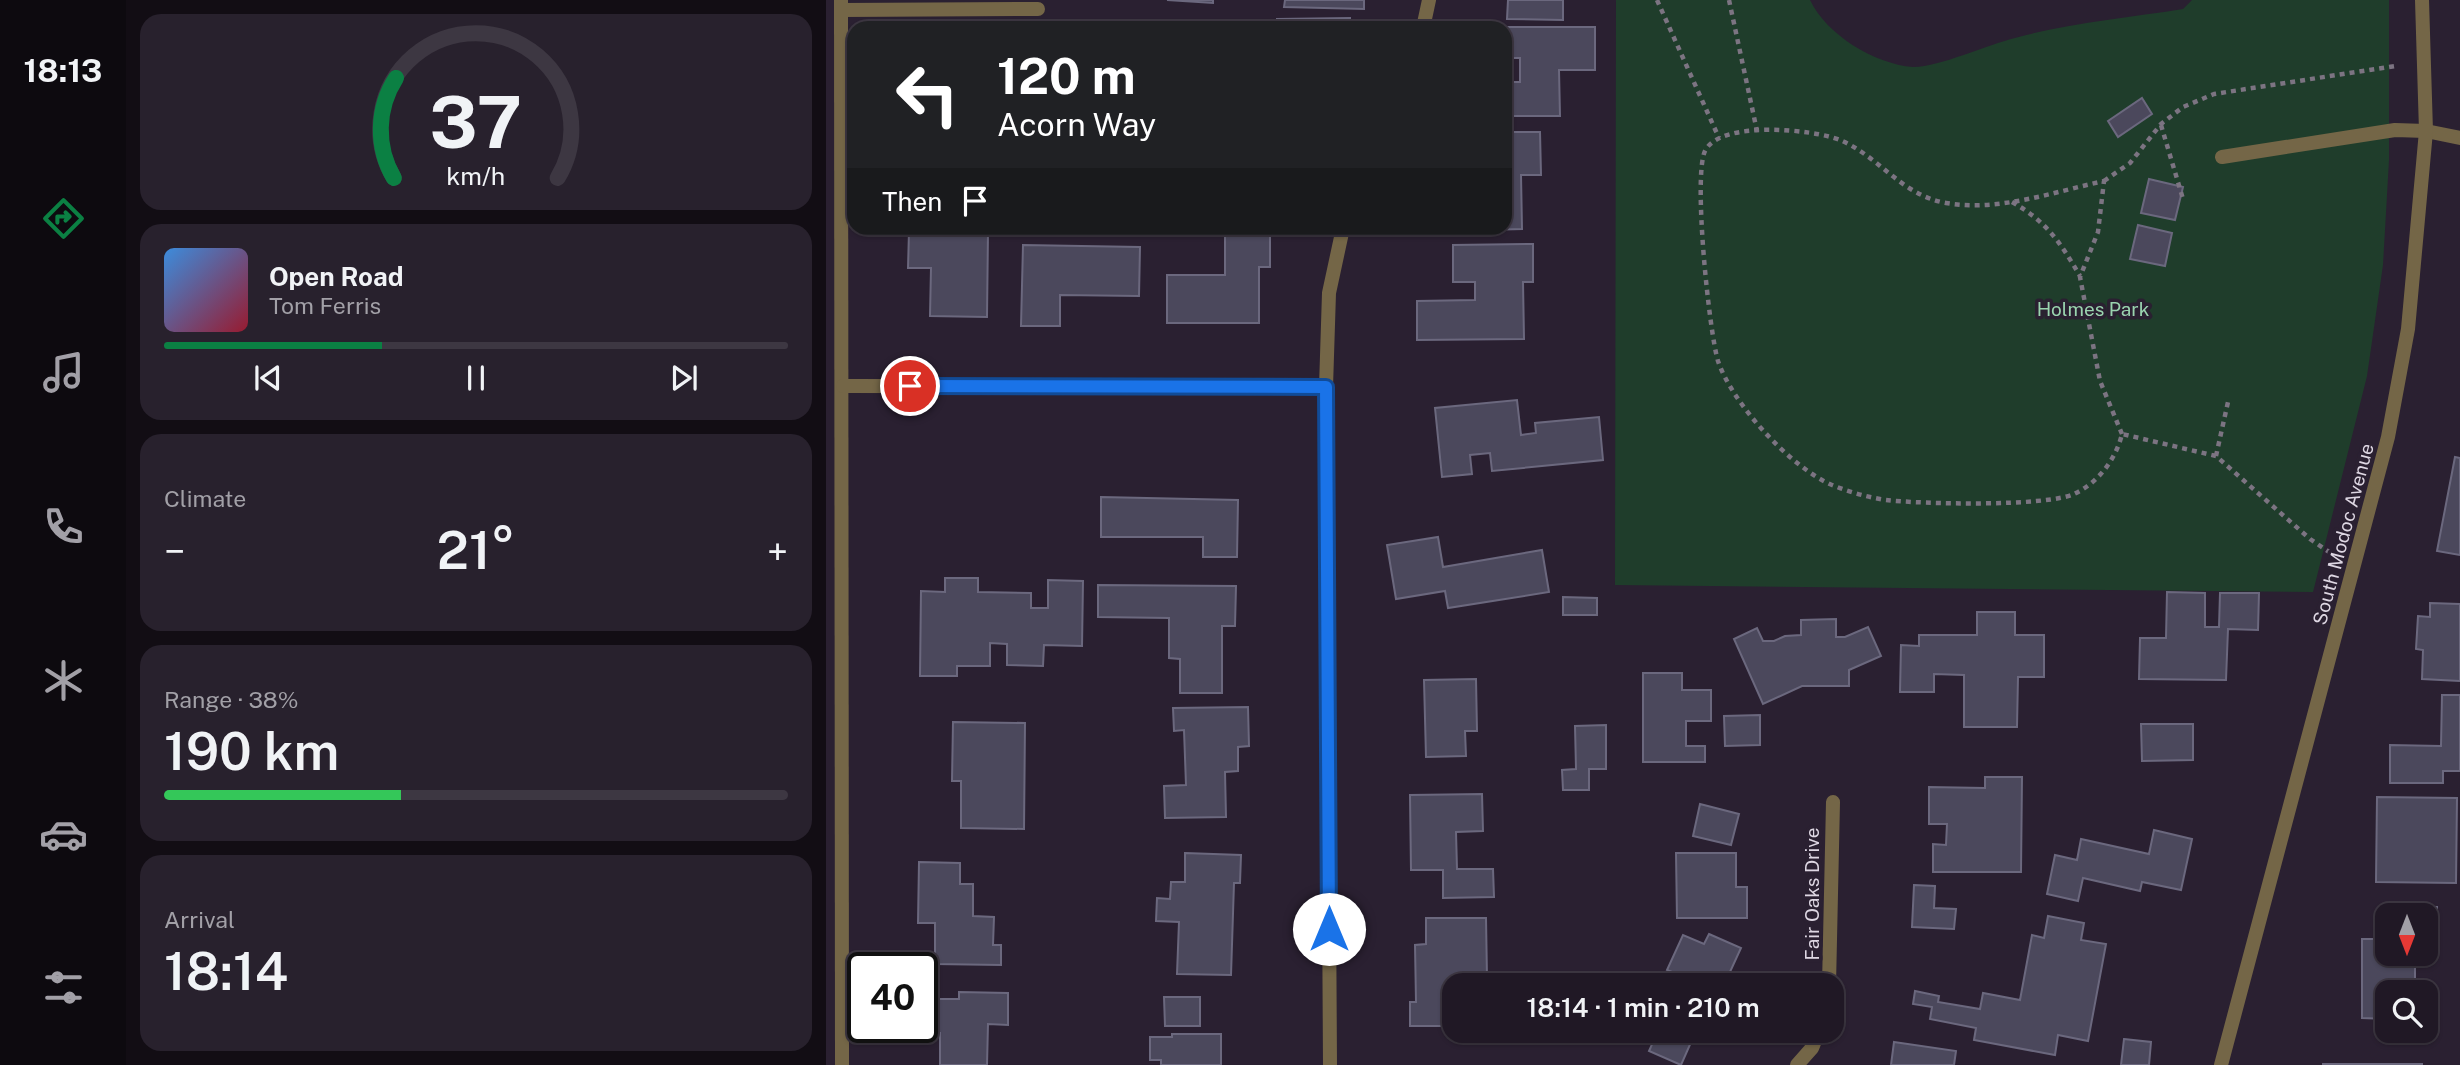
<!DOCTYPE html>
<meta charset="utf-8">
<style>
body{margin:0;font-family:"Public Sans",sans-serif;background:#28212d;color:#f1f3f6;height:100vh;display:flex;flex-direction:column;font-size:26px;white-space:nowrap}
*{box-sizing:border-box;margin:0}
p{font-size:23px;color:#a2a0a7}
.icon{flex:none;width:38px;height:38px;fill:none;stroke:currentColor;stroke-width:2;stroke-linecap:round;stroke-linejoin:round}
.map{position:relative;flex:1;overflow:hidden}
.drawer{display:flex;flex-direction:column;gap:14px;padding:14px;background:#120d14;width:700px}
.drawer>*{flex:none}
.top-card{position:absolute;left:21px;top:21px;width:665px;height:214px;border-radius:21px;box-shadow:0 2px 5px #0004,0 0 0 2px #3d3742;background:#202124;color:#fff;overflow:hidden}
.needle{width:46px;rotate:180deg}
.tools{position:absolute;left:1549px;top:903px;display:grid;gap:14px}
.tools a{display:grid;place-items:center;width:63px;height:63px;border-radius:14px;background:#201825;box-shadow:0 2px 5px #0004,0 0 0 2px #3d3742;font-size:35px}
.speed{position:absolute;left:21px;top:952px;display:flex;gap:14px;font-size:35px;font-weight:700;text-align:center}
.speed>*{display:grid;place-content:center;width:91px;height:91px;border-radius:50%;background:#201825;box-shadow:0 2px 5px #0004,0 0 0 2px #3d3742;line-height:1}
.speed .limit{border:4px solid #111;border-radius:10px;background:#fff;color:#111}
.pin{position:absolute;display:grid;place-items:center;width:60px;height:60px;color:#fff;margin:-30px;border:4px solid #fff;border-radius:50%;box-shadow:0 2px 7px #0007}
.me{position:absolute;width:77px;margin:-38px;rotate:0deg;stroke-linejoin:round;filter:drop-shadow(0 0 5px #0008)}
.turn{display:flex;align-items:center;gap:24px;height:147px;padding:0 35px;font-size:32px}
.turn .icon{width:91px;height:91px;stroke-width:2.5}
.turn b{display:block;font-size:49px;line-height:60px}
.then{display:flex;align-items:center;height:66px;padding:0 35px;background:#0003;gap:14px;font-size:26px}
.big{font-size:52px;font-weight:600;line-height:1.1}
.drawer .card{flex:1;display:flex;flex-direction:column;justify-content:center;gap:10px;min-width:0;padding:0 24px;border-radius:21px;background:#28212d}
.drawer .dial{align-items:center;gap:0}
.dial svg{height:182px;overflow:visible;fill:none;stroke:#3d3742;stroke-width:7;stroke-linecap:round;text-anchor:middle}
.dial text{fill:#f1f3f6;stroke:none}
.song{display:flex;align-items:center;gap:21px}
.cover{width:84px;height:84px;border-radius:10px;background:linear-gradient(135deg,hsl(210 70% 55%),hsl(350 70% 35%))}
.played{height:7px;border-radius:4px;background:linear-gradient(90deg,#0b8043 35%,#3d3742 35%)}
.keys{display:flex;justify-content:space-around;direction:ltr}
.heat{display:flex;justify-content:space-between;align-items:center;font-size:38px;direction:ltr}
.charge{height:10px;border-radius:5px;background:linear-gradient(90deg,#34c759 38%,#3d3742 0)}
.trip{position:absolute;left:616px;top:973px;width:402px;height:70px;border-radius:21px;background:#201825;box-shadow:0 2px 5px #0004,0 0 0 2px #3d3742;font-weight:600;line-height:70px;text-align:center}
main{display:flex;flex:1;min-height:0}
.menu{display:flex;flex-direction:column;width:126px;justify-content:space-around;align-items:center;background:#0d0a0f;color:#a2a0a7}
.menu .icon{width:49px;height:49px}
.menu .on{color:#0b8043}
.menu b{font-size:32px;color:#f1f3f6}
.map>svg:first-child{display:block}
.green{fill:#1f3d2b}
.building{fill:#4b485c;stroke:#6b687e;stroke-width:2}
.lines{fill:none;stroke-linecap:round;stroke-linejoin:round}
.path{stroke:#7c7482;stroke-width:4.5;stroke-dasharray:5 5;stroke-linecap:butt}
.service{stroke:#746647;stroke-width:14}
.minor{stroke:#746647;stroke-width:14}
.tertiary{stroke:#746647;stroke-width:14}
.route-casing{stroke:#114b97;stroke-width:18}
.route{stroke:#1a73e8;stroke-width:12}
.labels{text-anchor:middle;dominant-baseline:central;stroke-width:7;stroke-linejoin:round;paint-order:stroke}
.park-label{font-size:19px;fill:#9ad4af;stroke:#2a2031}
.street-label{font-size:19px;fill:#ded7e3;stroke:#2a2031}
</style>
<main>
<nav class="menu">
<b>18:13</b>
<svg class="icon on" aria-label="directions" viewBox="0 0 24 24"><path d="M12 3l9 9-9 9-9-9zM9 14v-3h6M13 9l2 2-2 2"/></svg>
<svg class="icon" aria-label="music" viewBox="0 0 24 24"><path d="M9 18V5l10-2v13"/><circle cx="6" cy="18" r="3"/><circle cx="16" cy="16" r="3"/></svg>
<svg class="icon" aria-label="phone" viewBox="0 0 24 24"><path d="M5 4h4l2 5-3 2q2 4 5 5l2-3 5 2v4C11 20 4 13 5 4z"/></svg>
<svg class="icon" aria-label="climate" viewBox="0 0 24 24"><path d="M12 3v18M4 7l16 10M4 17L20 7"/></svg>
<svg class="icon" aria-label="car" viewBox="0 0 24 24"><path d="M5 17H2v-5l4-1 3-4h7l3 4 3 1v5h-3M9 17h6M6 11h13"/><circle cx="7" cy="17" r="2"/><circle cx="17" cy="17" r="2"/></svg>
<svg class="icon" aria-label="filters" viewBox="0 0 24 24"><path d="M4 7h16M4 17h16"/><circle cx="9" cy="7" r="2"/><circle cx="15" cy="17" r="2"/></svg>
</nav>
<section class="drawer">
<div class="card dial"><svg viewBox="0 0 100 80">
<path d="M14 69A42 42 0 1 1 86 69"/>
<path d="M14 69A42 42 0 0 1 15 25" stroke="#0b8043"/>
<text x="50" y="56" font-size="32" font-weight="700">37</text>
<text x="50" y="72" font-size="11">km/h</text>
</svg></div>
<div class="card">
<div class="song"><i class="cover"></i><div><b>Open Road</b><p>Tom Ferris</p></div></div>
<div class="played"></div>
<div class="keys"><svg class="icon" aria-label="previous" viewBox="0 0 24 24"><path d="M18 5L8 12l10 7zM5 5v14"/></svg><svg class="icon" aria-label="pause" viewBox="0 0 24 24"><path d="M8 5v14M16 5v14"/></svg><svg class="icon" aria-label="next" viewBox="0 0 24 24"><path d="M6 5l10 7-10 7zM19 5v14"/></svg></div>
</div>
<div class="card"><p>Climate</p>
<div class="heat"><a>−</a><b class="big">21°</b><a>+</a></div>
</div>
<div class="card"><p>Range · 38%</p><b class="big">190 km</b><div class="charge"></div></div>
<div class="card"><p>Arrival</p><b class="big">18:14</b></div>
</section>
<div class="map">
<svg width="1634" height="1065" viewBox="0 0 1634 1065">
<rect width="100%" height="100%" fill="#2a2031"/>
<path class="green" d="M790,0H984C1000,34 1048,64 1087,67C1110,68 1164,44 1189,38C1243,23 1301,18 1357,9L1366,0H1563V160L1557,265L1541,376L1487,592L789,585Z"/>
<g class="building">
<path d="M341,0H387V3Z"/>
<path d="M459,0H538V9L458,7Z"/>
<path d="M682,0H737V20L681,19Z"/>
<path d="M524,18V28H451V19Z"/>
<path d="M679,27H769V70H733L734,116H679V82H694V58H679Z"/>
<path d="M1316,98L1326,114L1292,137L1282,121Z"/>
<path d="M679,132H714L715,175H695L696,229L658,230L679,228Z"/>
<path d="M1323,179L1357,187L1349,220L1315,213Z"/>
<path d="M1312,225L1346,233L1339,266L1304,259Z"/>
<path d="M399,228H444V267H433V323H341V275H399Z"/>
<path d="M83,231L162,232L161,317L104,316L105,268H82Z"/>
<path d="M707,244V282H697L698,339L591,340V301L649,300V282H627V245Z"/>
<path d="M197,245L314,247L313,296L234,295V326H195Z"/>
<path d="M691,400L695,435L710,433L709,423L773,417L777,460L666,471L664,453L644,455L646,474L616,477L609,408Z"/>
<path d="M1629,457L1634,458V555L1611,551Z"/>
<path d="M275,497L412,500L411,557H377V537H275Z"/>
<path d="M612,537L617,567L716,550L723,592L622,608L619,591L570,599L561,545Z"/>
<path d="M119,578H152V592L205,593V608H222V580L257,581L256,646L218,645L217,666L181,665V644L164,643V666H131V676H94L95,591L119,592Z"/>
<path d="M272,585L410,586L409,626H396V693H354V659L343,658V618L272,617Z"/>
<path d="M1341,592L1379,593V627H1393L1394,593H1433L1432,630L1402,629L1400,680L1313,679L1314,638H1340Z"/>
<path d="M737,597L771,598V615H737Z"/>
<path d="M1604,603L1634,604V681L1596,679L1597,650L1590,649L1592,616L1604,617Z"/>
<path d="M1151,612H1189V635H1218V677H1192L1191,727H1138V675L1108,674V692H1074L1075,645L1093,646V635H1151Z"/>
<path d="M1010,619V637H1019L1042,627L1055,656L1023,670V686H976L937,704L908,639L931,628L937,641H948L959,636L975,635V620Z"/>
<path d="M817,673H856V690H885V721H860V746H879V762H817Z"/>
<path d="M650,679L651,731H639L640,756L600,757L598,680Z"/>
<path d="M1616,695H1634V771H1617V783H1564V745L1615,746Z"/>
<path d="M422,707L423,746L412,747V771L399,772L400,817L339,818L338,786L360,785L358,730L348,731L347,708Z"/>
<path d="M934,715V745L899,746L898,716Z"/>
<path d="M127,722L199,723L198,829L135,828V781H126Z"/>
<path d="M1315,724H1367V760L1316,761Z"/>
<path d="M780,725V769H763V790H737L736,770L750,769L749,726Z"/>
<path d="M1159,777H1196L1195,872H1107V844L1120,845L1121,824H1103V787L1159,788Z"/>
<path d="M656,794L657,831L630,832L631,869H667L668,897L617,898V870H585L584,795Z"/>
<path d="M1551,797L1631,798L1630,883L1550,882Z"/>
<path d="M874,804L913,814L905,845L867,836Z"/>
<path d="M1328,830L1366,839L1355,890L1316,882L1314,891L1257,878L1252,901L1221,894L1229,855L1251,860L1255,839L1323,854Z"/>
<path d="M359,853L415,855L414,883H408L405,975L351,974L353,922L330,921L331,898L344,899L345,882H359Z"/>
<path d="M850,853H910V887H921V918H851Z"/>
<path d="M93,862L134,863V884H147V916L168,917L167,945H175V965L109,964V923H92Z"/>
<path d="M1088,885L1109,886L1108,908L1130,909L1128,929L1086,927Z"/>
<path d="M1557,906L1611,907V946H1600V915H1561V954H1589V992H1561V1019L1536,1018V939H1557Z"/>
<path d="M1222,916L1258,923L1255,940L1280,944L1262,1041L1232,1035L1229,1055L1148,1040L1150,1028L1104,1019L1106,1007L1087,1004L1089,991L1113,996L1112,1002L1154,1009L1157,993L1194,1000L1206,935L1218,938Z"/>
<path d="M600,918H660L661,978L636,979V985H628V1026H584V1002H590L589,945L600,944Z"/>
<path d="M883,934L915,948L898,985H852L856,976L841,970L857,935L878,944Z"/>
<path d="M133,992L182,993V1025L162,1024L161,1065H114V1033H102V999H133Z"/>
<path d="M338,997H374V1026H339Z"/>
<path d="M832,1031H870L855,1065L823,1051Z"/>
<path d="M346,1034H395V1065H335V1060H324V1037H346Z"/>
<path d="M1298,1039L1325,1042L1323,1065H1295Z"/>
<path d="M1068,1042L1130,1051L1128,1065H1065Z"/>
<rect x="1497" y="1064" width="99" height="1"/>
</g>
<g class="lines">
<g class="path">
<path d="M831,0L893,138"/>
<path d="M903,0L931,131"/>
<path d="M1335,125L1357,199"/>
<path d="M1278,181L1304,163L1335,124L1357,107L1388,94L1569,66"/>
<path d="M1186,202C1221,222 1234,242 1254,276"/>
<path d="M1296,434L1274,381L1254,277L1272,232L1278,181C1227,192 1173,212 1120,203C1075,195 1054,157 1014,140C987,129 894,120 879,151C867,176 883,331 892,361C906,403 964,467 1006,485C1023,492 1041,497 1060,500C1095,504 1219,507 1248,494C1272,483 1290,459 1296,434L1390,456L1484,539L1509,556"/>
<path d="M1390,456L1402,402"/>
</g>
<path class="service" d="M1396,157L1569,130L1600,131"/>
<g class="minor">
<path d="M15,10L212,9"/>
<path d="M597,28L603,0"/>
<path d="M1600,131L1634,138"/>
<path d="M500,387L503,293L517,228"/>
<path d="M1003,985L1007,802"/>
<path d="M971,1065L986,1048L993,1031"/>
<path d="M1395,1065L1562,437L1582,329L1600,131L1596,0"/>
</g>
<g class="tertiary">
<path d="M15,0L16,1065"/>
<path d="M17,386L500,387L504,1065"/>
</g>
</g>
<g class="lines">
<defs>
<path id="route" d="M84,386L500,387L503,929"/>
</defs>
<use href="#route" class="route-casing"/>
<use href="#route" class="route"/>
</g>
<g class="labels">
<g class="park-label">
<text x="1267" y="309">Holmes Park</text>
</g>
<g class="street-label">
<text transform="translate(1517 534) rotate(-75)">South Modoc Avenue</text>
<text transform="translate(986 894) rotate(-90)">Fair Oaks Drive</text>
</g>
</g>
</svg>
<div class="tools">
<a><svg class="needle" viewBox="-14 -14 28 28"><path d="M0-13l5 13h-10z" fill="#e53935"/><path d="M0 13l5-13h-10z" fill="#a2a0a7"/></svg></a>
<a><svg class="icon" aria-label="search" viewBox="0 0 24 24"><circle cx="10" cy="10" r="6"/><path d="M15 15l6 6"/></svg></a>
</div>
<div class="speed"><div class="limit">40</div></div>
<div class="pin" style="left:84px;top:386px;background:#d93025"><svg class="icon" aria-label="arrive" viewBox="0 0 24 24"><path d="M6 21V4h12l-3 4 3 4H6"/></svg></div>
<svg class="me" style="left:503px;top:929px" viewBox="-20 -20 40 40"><circle r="19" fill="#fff"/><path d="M0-13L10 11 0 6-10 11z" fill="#1a73e8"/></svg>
<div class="trip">18:14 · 1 min · 210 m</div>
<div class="top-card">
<div class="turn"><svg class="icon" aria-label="left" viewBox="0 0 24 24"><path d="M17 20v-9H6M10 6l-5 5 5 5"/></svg><div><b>120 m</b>Acorn Way</div></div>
<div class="then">Then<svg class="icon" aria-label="arrive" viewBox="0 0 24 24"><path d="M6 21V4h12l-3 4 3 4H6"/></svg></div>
</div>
</div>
</main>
